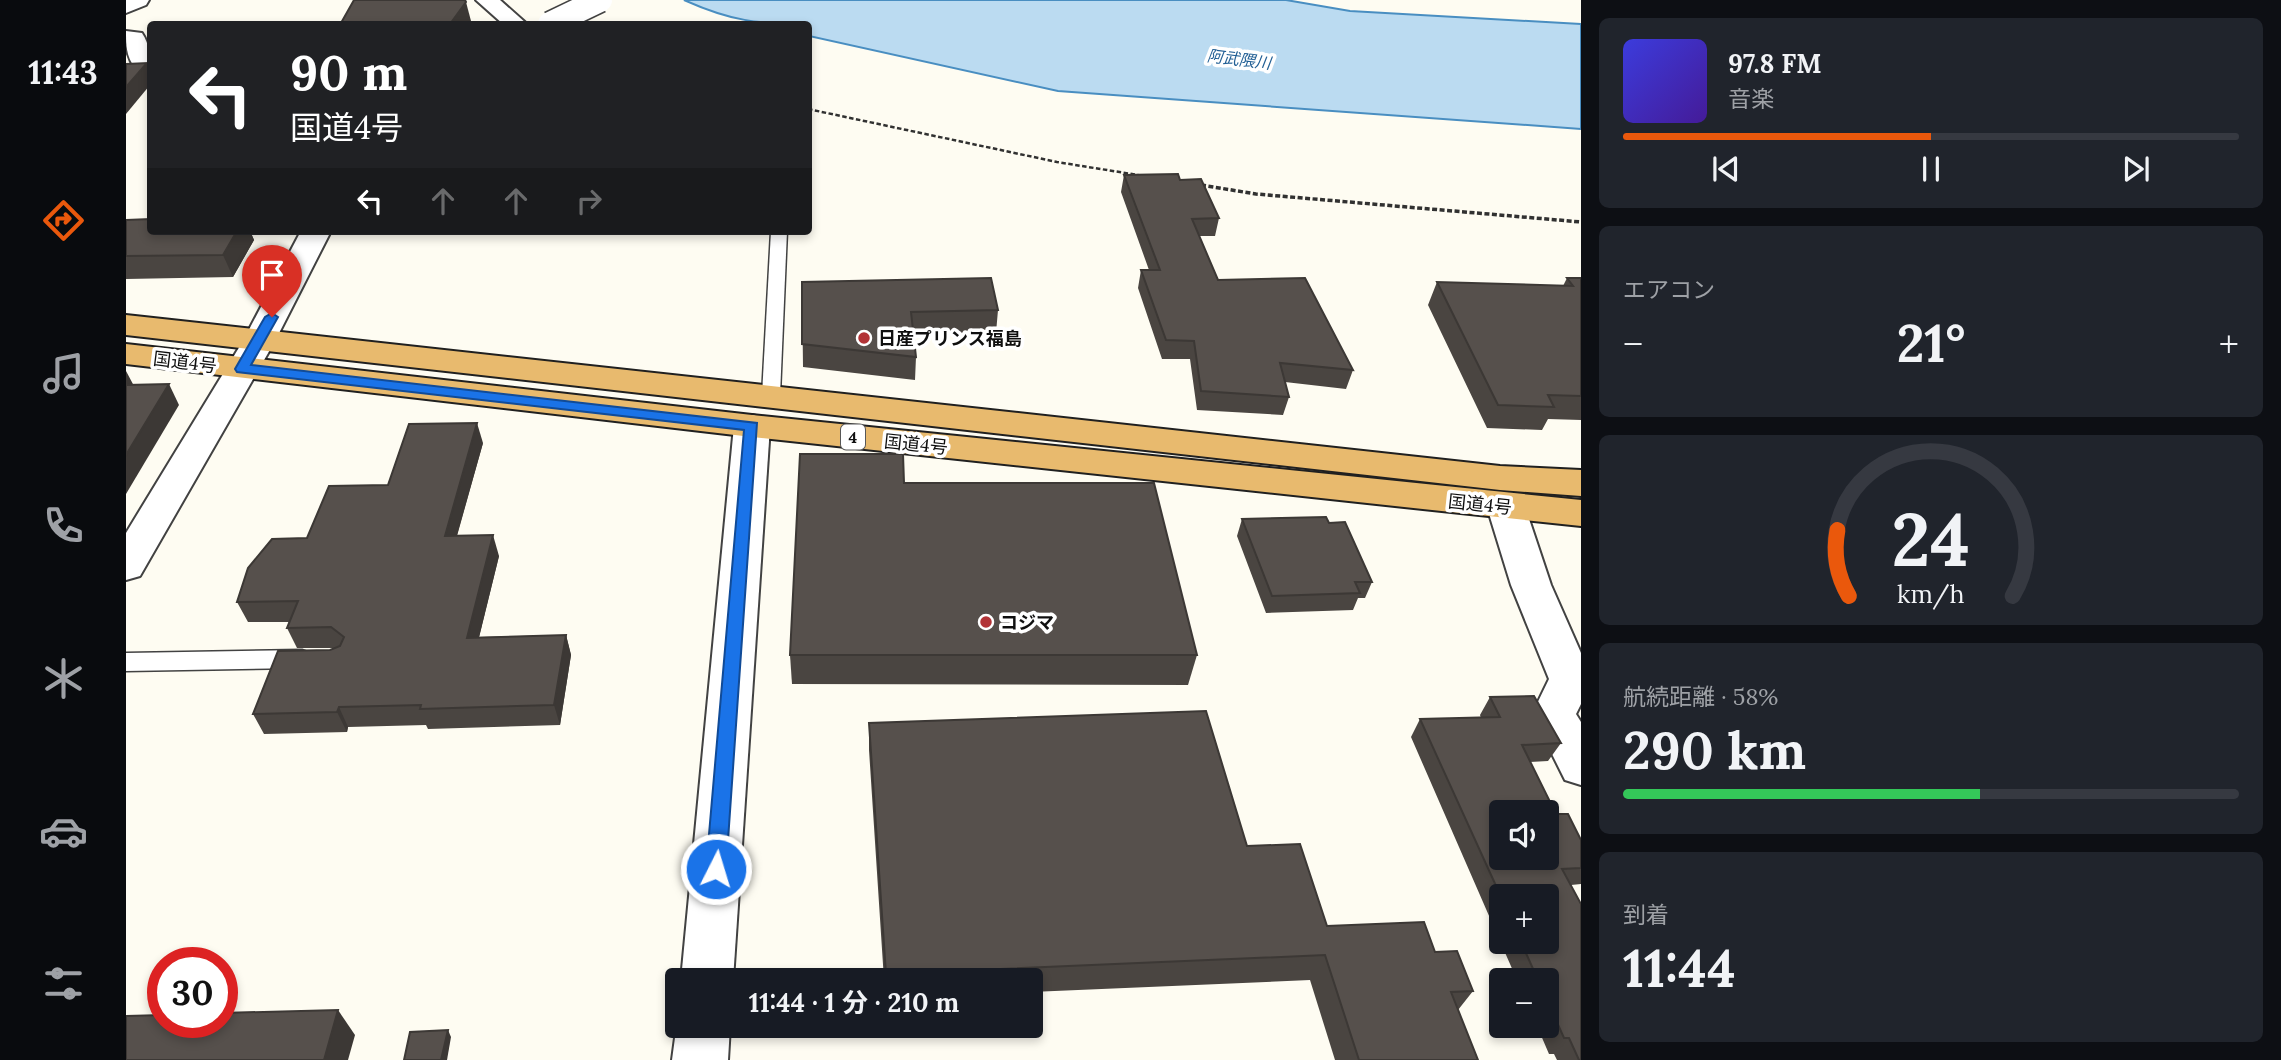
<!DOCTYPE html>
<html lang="ja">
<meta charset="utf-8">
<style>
body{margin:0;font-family:Lora,"Noto Sans JP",serif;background:#20242c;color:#f1f3f6;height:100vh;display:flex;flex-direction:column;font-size:26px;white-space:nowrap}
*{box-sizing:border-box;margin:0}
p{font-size:23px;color:#9ea1a6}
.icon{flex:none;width:38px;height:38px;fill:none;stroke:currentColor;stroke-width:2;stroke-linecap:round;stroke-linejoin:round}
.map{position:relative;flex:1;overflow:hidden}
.side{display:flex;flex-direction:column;gap:18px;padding:18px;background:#0d0f14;width:700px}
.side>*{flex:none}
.top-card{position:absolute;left:21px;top:21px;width:665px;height:214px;border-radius:7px;box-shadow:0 4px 10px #0003;background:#202124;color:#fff;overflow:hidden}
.fabs{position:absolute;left:1363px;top:800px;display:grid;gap:14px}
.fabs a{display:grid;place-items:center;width:70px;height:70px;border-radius:7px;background:#171b24;box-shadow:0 4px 10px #0003;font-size:35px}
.speed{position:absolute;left:21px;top:947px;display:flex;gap:14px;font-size:35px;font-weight:700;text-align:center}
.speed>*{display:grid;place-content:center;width:91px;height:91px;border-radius:50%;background:#171b24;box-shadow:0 4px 10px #0003;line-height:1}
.speed .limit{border:10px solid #d22;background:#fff;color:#111}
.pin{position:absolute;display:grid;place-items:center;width:60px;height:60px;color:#fff;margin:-72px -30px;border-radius:50% 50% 50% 0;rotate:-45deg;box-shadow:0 0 7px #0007}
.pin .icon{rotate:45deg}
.me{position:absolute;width:77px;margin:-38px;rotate:5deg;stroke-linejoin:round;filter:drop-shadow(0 0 5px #0008)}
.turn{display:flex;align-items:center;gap:24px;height:147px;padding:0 28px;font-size:32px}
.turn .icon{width:91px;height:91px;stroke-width:2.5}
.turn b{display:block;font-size:49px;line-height:60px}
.lanes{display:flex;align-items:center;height:66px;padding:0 28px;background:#0003;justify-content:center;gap:35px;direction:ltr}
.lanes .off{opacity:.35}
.big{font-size:52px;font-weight:700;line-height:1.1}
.side .widget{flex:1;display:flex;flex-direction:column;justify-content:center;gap:10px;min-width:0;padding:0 24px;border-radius:10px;background:#20242c}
.side .dial{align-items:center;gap:0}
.dial svg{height:182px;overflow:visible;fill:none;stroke:#363941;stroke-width:7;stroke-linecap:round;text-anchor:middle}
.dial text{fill:#f1f3f6;stroke:none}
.song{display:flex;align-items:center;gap:21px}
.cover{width:84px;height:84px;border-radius:10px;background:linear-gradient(135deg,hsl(240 70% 55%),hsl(260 70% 35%))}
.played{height:7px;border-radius:4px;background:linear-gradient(90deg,#ea580c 50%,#363941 50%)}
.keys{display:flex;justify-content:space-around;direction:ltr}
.heat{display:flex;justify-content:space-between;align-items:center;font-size:38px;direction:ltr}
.charge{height:10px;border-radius:5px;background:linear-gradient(90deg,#34c759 58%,#363941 0)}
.trip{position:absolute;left:539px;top:968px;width:378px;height:70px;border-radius:7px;background:#171b24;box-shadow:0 4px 10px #0003;font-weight:700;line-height:70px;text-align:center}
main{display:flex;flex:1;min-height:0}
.tabs{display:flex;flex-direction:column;width:126px;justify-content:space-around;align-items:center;background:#090b0e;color:#9ea1a6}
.tabs .icon{width:49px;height:49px}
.tabs .on{color:#ea580c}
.tabs b{font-size:32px;color:#f1f3f6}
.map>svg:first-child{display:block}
.water{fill:#bbdbf1;stroke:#498ec1;stroke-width:2}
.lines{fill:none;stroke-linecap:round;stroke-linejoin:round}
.service-casing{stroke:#424242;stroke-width:3}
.minor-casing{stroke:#424242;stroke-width:4}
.tertiary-casing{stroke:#424242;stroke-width:4}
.trunk-casing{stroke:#202020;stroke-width:4}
.path-far1{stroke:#313131;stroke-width:2.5;stroke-dasharray:4.5 2.5;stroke-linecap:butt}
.path{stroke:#313131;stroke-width:3.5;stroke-dasharray:5 2.5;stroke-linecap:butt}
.service{fill:#fff;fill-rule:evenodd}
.minor{fill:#fff;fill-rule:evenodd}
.tertiary{fill:#fff;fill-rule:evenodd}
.trunk{fill:#e8ba6e;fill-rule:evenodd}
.tertiary-bridge-casing{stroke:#424242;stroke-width:27;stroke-linecap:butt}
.tertiary-bridge{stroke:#fff;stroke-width:24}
.wall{fill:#4a4541;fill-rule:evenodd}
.shaded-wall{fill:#3c3835}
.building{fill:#56504c;stroke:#3c3835;stroke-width:2;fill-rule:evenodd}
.route{fill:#1a73e8;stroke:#114b97;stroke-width:2}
.poi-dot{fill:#b23336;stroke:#fff;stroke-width:2.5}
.labels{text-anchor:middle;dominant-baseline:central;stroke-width:7;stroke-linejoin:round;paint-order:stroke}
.far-water-label{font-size:16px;font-style:italic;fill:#236095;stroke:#fff}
.shield{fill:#fff;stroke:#575757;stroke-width:2}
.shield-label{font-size:16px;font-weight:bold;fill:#0f0f0f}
.poi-label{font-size:18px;font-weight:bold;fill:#0f0f0f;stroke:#fff;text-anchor:start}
.street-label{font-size:18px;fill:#0f0f0f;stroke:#fff}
</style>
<main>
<nav class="tabs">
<b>11:43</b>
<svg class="icon on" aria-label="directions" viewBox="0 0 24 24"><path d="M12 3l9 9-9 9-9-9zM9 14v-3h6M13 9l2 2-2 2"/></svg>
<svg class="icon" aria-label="music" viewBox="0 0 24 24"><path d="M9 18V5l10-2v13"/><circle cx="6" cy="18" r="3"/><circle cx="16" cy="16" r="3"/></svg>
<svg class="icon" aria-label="phone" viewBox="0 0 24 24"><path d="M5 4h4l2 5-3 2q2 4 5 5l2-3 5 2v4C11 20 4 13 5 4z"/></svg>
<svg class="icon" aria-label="climate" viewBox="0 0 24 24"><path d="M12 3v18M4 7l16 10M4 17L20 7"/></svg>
<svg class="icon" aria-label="car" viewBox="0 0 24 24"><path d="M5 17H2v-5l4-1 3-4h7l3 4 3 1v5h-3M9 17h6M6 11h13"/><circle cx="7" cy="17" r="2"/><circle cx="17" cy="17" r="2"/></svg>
<svg class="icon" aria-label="filters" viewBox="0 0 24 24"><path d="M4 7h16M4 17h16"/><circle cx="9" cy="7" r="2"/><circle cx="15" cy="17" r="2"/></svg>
</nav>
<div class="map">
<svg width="1455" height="1060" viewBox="0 0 1455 1060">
<rect width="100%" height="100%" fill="#fefcf2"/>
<path class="water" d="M558,0H1160L1224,11L1455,24V129L932,91L683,36L682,24C631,24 605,21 558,0Z"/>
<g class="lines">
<defs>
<g id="service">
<path d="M645,231H661L654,395L645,401L636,395Z"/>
<path d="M176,650L184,653L188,659L184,665L176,668L0,671V653Z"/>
</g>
<g id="minor">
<path d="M0,0H23L20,5L0,13Z"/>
<path d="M350,0H374L401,24H377Z"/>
<path d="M0,31L16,33C24,45 24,56 24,70L9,68C0,56 0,45 0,31Z"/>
<path d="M626,415L638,418L644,426L607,980H555L608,426L614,418Z"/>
<path d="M1380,494L1393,498L1399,507L1425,585L1455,653V704L1450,714L1455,722V785L1439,780L1406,714L1423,679L1385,585L1361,507L1367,498Z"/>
<path d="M551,1023V1026H604L602,1060H546Z"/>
</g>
<path id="tertiary" d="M175,231H205L149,341L14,576L0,580V533L117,341Z"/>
<g id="trunk">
<path d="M0,315L1374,466L1455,470V496L1374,490L0,335Z"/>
<path d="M0,344L626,415L1455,500V526L626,437L0,364Z"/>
</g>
</defs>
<use href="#service" class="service-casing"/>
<use href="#minor" class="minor-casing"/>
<use href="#tertiary" class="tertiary-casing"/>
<use href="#trunk" class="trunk-casing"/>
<path class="path-far1" d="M682,109L931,162L1018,176"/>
<path class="path" d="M1075,185L1130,194L1455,222"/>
<use href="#service" class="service"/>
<use href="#minor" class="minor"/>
<use href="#tertiary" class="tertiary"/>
<use href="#trunk" class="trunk"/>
<defs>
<path id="tertiary-bridge" d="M424,24L474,0"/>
</defs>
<use href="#tertiary-bridge" class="tertiary-bridge-casing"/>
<use href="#tertiary-bridge" class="tertiary-bridge"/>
</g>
<g class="wall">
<path d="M998,175L1054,180L1093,218L1089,236H1073L1092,280L1227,370L1220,389L1159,382L1163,397L1157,415L1071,410L1064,359H1036L1012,288L1015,270H1023L995,192Z"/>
<path d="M0,220L24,231H124L128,240L107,277L0,279Z"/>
<path d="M1441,278H1455V420L1422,419L1416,430L1361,428L1302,305L1311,282L1437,286Z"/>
<path d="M676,282L872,310L870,333L787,335L790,357L789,380L677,367Z"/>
<path d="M357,443L331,536L373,556L353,637L440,635L445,655L434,725L302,729L300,725L222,727L221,732L138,734L127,714L204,650L211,648H171L161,628L163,622H122L111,602L181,538L262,485Z"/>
<path d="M778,483L1071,655L1062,685L666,684L664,655Z"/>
<path d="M1116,519L1203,523L1246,582L1239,598H1232L1227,610L1140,613L1111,536Z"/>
<path d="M1364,697L1435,743L1422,761L1404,762L1430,814L1455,840V884L1445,885L1455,1060H1431L1428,1054H1423L1411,1026H1421V980H1391L1285,737L1294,719L1355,718L1354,715ZM1376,896L1421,942H1376Z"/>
<path d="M743,723L1121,846L1201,926L1309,952L1347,991L1332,1010L1352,1060H1209L1184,980L905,992V980H758L743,750Z"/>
</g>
<g class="shaded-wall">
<path d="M340,2L345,21L342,24H324Z"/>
<path d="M21,63L24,73V85L0,114V87Z"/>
<path d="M111,231H124L128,240L107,277L97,255Z"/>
<path d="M0,371L8,386L0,398Z"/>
<path d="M43,384L53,405L0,494V455Z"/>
<path d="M351,423L357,443L325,556L319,536Z"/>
<path d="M367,535L373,556L348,658L341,638Z"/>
<path d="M440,635L445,655L434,725L428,705Z"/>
<path d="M213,707L222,727L221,732L211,712Z"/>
<path d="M212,1010L229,1035L222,1060H198Z"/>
<path d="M322,1030L325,1037L321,1060H315Z"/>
</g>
<g class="building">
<path d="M228,0H339L340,2L324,24H225L226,23H215Z"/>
<path d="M21,63L0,87V64Z"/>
<path d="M1052,174L1054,180L1075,179L1093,218L1066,219L1092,280L1179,278L1227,370L1154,363L1163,397L1075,391L1068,341L1040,340L1015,270H1034L998,175Z"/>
<path d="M24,219V231H111L97,255L0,256V220Z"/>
<path d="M865,278L872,310L785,312L790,357L676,344V282Z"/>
<path d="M1441,278H1455V396L1422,395L1428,407L1372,405L1311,282L1447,286Z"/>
<path d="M43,384L0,455V385Z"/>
<path d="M351,423L319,536L367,535L341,638L440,635L428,705L294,709L295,705L213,707L211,712L127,714L152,651L204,650L214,646L218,637L205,627L161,628L172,601L111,602L122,568L146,539L181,538L203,486L262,485L283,424Z"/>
<path d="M674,454H777L778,483H1028L1071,655H664Z"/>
<path d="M1200,517L1203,523L1219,522L1246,582H1229L1234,593L1146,596L1116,519Z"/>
<path d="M1408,696L1435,743L1396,745L1430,814H1442L1455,840V868L1436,869L1455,904V1060H1453L1443,1038H1438L1421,1000V980H1412L1395,942H1421V896H1376V899L1294,719L1374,717L1364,697ZM1376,812H1421V858H1376Z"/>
<path d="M1080,711L1121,846L1174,844L1201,926L1298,922L1309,952L1331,951L1347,991L1325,992L1352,1060H1233L1199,955L760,974L743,723Z"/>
<path d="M212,1010L198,1060H0V1016L37,1015V1022H96V1013Z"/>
<path d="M322,1030L315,1060H278L284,1032Z"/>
</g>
<path class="route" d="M146,313L152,317L125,365L631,423L600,869L597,876L590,878L583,876L580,869L618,430L111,372L109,369L139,317Z"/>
<g class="poi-dot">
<circle cx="738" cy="338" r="7"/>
<circle cx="860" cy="622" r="7"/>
</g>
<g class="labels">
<g class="far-water-label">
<text transform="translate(1113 59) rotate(7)">阿武隈川</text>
</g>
<rect class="shield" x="715" y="424.5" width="24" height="25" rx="5"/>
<g class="shield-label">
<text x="727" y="437">4</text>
</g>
<g class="poi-label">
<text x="752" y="338">日産プリンス福島</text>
<text x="874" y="622">コジマ</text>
</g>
<g class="street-label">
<text transform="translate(59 362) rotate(7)">国道4号</text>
<text transform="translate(790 444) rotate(6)">国道4号</text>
<text transform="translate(1354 504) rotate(6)">国道4号</text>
</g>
</g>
</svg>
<div class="fabs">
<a><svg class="icon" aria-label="sound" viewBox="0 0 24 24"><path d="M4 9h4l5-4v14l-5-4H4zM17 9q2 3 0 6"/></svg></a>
<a>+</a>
<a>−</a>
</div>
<div class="speed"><div class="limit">30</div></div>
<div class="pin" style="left:146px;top:317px;background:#d93025"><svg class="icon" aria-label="arrive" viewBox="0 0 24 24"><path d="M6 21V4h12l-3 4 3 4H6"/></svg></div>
<svg class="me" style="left:590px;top:869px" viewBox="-20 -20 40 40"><circle r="17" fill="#1a73e8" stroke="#fff" stroke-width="3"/><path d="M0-11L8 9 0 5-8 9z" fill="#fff"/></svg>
<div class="trip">11:44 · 1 分 · 210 m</div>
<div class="top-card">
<div class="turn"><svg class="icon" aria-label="left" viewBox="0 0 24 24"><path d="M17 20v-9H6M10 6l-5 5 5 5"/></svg><div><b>90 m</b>国道4号</div></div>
<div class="lanes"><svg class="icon" aria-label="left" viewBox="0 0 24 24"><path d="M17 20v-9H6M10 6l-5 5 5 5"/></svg><svg class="icon off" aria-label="ahead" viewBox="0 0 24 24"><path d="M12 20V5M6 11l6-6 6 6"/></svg><svg class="icon off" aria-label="ahead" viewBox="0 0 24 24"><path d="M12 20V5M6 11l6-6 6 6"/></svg><svg class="icon off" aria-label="right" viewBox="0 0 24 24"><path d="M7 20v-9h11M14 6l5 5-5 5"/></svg></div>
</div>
</div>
<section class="side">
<div class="widget">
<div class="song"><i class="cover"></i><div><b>97.8 FM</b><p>音楽</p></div></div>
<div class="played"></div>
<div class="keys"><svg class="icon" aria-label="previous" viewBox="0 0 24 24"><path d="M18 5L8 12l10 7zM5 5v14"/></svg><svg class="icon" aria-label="pause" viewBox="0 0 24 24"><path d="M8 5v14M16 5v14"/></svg><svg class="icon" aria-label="next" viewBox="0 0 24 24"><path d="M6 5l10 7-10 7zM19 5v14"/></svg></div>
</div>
<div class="widget"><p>エアコン</p>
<div class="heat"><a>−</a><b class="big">21°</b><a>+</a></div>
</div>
<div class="widget dial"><svg viewBox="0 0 100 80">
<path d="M14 69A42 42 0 1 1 86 69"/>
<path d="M14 69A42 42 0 0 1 9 40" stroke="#ea580c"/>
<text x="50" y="56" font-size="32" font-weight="700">24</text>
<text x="50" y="72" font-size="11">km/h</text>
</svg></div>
<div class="widget"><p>航続距離 · 58%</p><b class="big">290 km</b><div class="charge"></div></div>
<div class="widget"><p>到着</p><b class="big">11:44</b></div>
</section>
</main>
